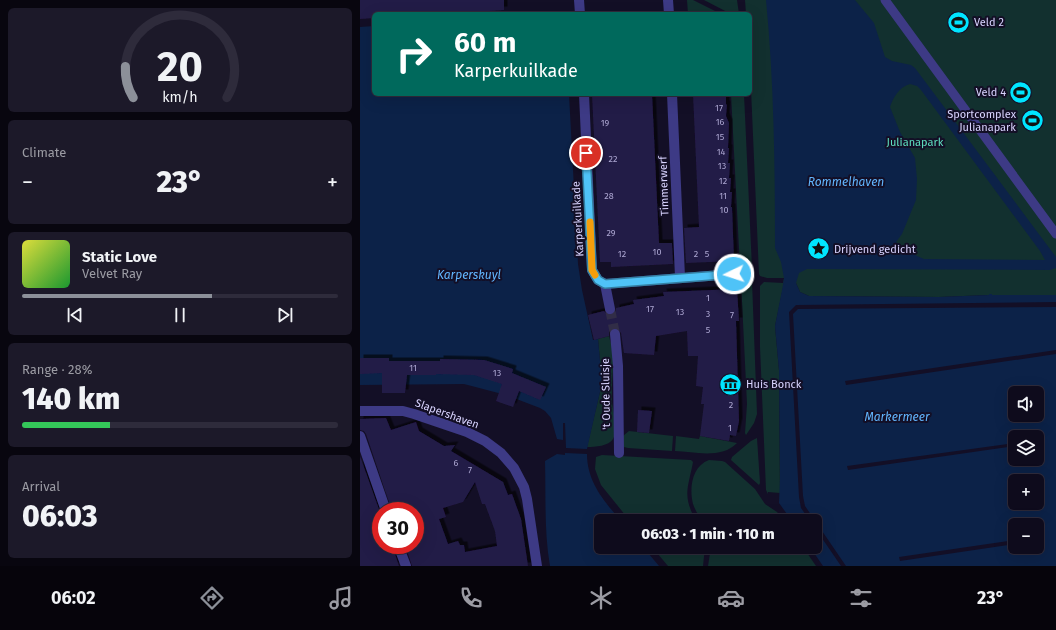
<!DOCTYPE html>
<meta charset="utf-8">
<style>
body{margin:0;font-family:"Fira Sans",sans-serif;background:#1c1929;color:#f1f3f6;height:100vh;display:flex;flex-direction:column;font-size:15px;white-space:nowrap}
*{box-sizing:border-box;margin:0}
p{font-size:13px;color:#9b9ba3}
.icon{flex:none;width:22px;height:22px;fill:none;stroke:currentColor;stroke-width:2;stroke-linecap:round;stroke-linejoin:round}
.map{position:relative;flex:1;overflow:hidden}
.panel{display:flex;flex-direction:column;gap:8px;padding:8px;background:#08060f;width:360px}
.panel>*{flex:none}
.top-card{position:absolute;left:12px;top:12px;width:380px;height:84px;border-radius:6px;box-shadow:0 4px 16px #0002,0 0 0 1px #2e2b3b;background:#00695c;color:#fff;overflow:hidden}
.buttons{position:absolute;left:648px;top:386px;display:grid;gap:8px}
.buttons a{display:grid;place-items:center;width:36px;height:36px;border-radius:6px;background:#0e0b1c;box-shadow:0 4px 16px #0002,0 0 0 1px #2e2b3b;font-size:20px}
.speed{position:absolute;left:12px;top:502px;display:flex;gap:8px;font-size:20px;font-weight:700;text-align:center}
.speed>*{display:grid;place-content:center;width:52px;height:52px;border-radius:50%;background:#0e0b1c;box-shadow:0 4px 16px #0002,0 0 0 1px #2e2b3b;line-height:1}
.speed .limit{border:6px solid #d22;background:#fff;color:#111}
.pin{position:absolute;display:grid;place-items:center;width:34px;height:34px;color:#fff;margin:-17px;border:2px solid #fff;border-radius:50%;box-shadow:0 1px 4px #0007}
.me{position:absolute;width:44px;margin:-22px;rotate:266deg;stroke-linejoin:round;filter:drop-shadow(0 0 3px #0008)}
.turn{display:flex;align-items:center;gap:14px;height:84px;padding:0 16px;font-size:18px}
.turn .icon{width:52px;height:52px;stroke-width:2.5}
.turn b{display:block;font-size:28px;line-height:34px}
.big{font-size:30px;font-weight:800;line-height:1.1}
.panel .tile{flex:1;display:flex;flex-direction:column;justify-content:center;gap:6px;min-width:0;padding:0 14px;border-radius:6px;background:#1c1929}
.panel .dial{align-items:center;gap:0}
.dial svg{height:104px;overflow:visible;fill:none;stroke:#2e2b3b;stroke-width:7;stroke-linecap:round;text-anchor:middle}
.dial text{fill:#f1f3f6;stroke:none}
.song{display:flex;align-items:center;gap:12px}
.cover{width:48px;height:48px;border-radius:6px;background:linear-gradient(135deg,hsl(60 70% 55%),hsl(130 70% 35%))}
.played{height:4px;border-radius:2px;background:linear-gradient(90deg,#8c9099 60%,#2e2b3b 60%)}
.keys{display:flex;justify-content:space-around;direction:ltr}
.heat{display:flex;justify-content:space-between;align-items:center;font-size:22px;direction:ltr}
.charge{height:6px;border-radius:3px;background:linear-gradient(90deg,#34c759 28%,#2e2b3b 0)}
.trip{position:absolute;left:234px;top:514px;width:228px;height:40px;border-radius:6px;background:#0e0b1c;box-shadow:0 4px 16px #0002,0 0 0 1px #2e2b3b;font-weight:800;line-height:40px;text-align:center}
.tabs{display:flex;height:64px;justify-content:space-around;align-items:center;background:#06040b;color:#9b9ba3}
.tabs .icon{width:28px;height:28px}
.tabs .current{color:#8c9099}
.tabs b{font-size:18px;color:#f1f3f6}
main{display:flex;flex:1;min-height:0}
.map>svg:first-child{display:block}
.green{fill:#12302f}
.water{fill:#0c2248;fill-rule:evenodd}
.pier{fill:#130f26}
.building{fill:#241b47;fill-rule:evenodd;filter:url(#shadow)}
.lines{fill:none;stroke-linecap:round;stroke-linejoin:round}
.street-tunnel{stroke:#312d47;stroke-width:10;stroke-dasharray:10 5;stroke-linecap:butt}
.lane{stroke:#3d3a85;stroke-width:9}
.street{stroke:#3d3a85;stroke-width:10}
.route-casing{stroke:#337fa1;stroke-width:10}
.route{stroke:#4fc3f7;stroke-width:7}
.slow{stroke:#f59e0b;stroke-width:7}
.labels{text-anchor:middle;dominant-baseline:central;stroke-width:4;stroke-linejoin:round;paint-order:stroke}
.number-label{font-size:9px;fill:#aca6d1}
.poi-label{font-size:11px;fill:#d9d4ff;stroke:#130f26;text-anchor:start}
.park-label{font-size:11px;fill:#5fe0c0;stroke:#130f26}
.street-label{font-size:11px;fill:#d9d4ff;stroke:#130f26}
.water-label{font-size:12px;font-style:italic;fill:#62b6ff;stroke:#130f26}
</style>
<main>
<section class="panel">
<div class="tile dial"><svg viewBox="0 0 100 80">
<path d="M14 69A42 42 0 1 1 86 69"/>
<path d="M14 69A42 42 0 0 1 8 45" stroke="#8c9099"/>
<text x="50" y="56" font-size="32" font-weight="700">20</text>
<text x="50" y="72" font-size="11">km/h</text>
</svg></div>
<div class="tile"><p>Climate</p>
<div class="heat"><a>−</a><b class="big">23°</b><a>+</a></div>
</div>
<div class="tile">
<div class="song"><i class="cover"></i><div><b>Static Love</b><p>Velvet Ray</p></div></div>
<div class="played"></div>
<div class="keys"><svg class="icon" aria-label="previous" viewBox="0 0 24 24"><path d="M18 5L8 12l10 7zM5 5v14"/></svg><svg class="icon" aria-label="pause" viewBox="0 0 24 24"><path d="M8 5v14M16 5v14"/></svg><svg class="icon" aria-label="next" viewBox="0 0 24 24"><path d="M6 5l10 7-10 7zM19 5v14"/></svg></div>
</div>
<div class="tile"><p>Range · 28%</p><b class="big">140 km</b><div class="charge"></div></div>
<div class="tile"><p>Arrival</p><b class="big">06:03</b></div>
</section>
<div class="map">
<svg width="696" height="566" viewBox="0 0 696 566">
<defs>
<filter id="shadow"><feDropShadow dx="3.5" dy="-3.5" stdDeviation="0" flood-color="#0009"/></filter>
</defs>
<rect width="100%" height="100%" fill="#130f26"/>
<g class="green">
<path d="M327,0H333L361,14H328Z"/>
<path d="M344,0H377L379,14H371Z"/>
<path d="M385,0H696V295H632V294H629V295L579,297L449,296L440,292L436,283H424L415,326L419,370L420,493L408,492V494L406,490L400,347V286L404,282L423,283L424,278H407L400,276L399,274L390,66V14H386Z"/>
<path d="M371,94H384L392,268H380Z"/>
<path d="M381,281L383,282L392,281L397,414L394,423L386,435L385,433L387,404Z"/>
<path d="M249,336C250,341 252,346 253,351C254,368 251,385 252,402C253,412 259,429 253,439C249,446 235,447 227,447L242,383L238,339Z"/>
<path d="M269,431L313,436L312,451L268,448L264,447L262,444L263,436Z"/>
<path d="M316,436L339,439L340,436L377,443C362,459 335,452 315,451Z"/>
<path d="M397,438L400,483L399,485L371,460L372,457L391,441Z"/>
<path d="M242,455L331,460L333,462C328,489 322,495 336,521H270L241,485L235,469L236,457Z"/>
<path d="M349,460L362,461L365,462L395,489L405,504L417,512L424,521H342C339,516 335,510 333,504C329,488 332,466 349,460Z"/>
<path d="M292,547H345L343,566H308Z"/>
<path d="M351,547H443L456,566H348Z"/>
</g>
<g class="water">
<path d="M406,0H495L514,23L525,57L532,61L551,65L555,68L696,257V268L690,270L447,269L439,273L436,283L440,292L449,296L579,297L629,295V294H632V295H696V566H463L450,547H455V521H432L419,503L420,478L419,370L415,326L423,285L424,278L421,262L415,248C415,165 414,82 406,0ZM550,84L557,86L561,90L680,251L685,260L564,259L557,256L536,242L542,234L556,200L557,179L555,158L540,132L530,107C533,98 539,87 550,84ZM655,393H677V415H655ZM655,437H677V459H655ZM655,481H677V503H655ZM655,525H677V547H655Z"/>
<path d="M14,26V94H209L218,264L222,290L233,340L238,339L242,383L227,449L206,448L205,423H203V440L197,439L191,418L185,411L180,408L146,395L104,384L0,385V27Z"/>
<path d="M205,453L227,454C227,482 244,501 261,521H241V547H283L299,566H190C184,532 186,496 185,461L197,454L205,455Z"/>
</g>
<g class="pier">
<path d="M696,302V307L438,309L433,314L443,496L445,506L486,566H481L455,528V521H450L441,508L439,497L429,312L436,305Z"/>
<path d="M696,350V354L486,385L485,381Z"/>
<path d="M655,443V446L488,470L487,466Z"/>
<path d="M655,540V544L540,561L539,557Z"/>
</g>
<g class="building">
<path d="M0,0H144V10L84,14H14V18L0,19Z"/>
<path d="M232,94H292L299,243H312L313,264L251,267V262H240Z"/>
<path d="M333,94H366V105L367,104L366,116L369,123L368,148H369L368,163H370L369,178H371L370,192H372L371,207H372L374,261L326,263L324,228L339,227Z"/>
<path d="M377,289L379,321H376L379,421L376,436L370,435L369,441L340,436L344,404H341L343,387L336,386L338,356H328L327,331L296,336L294,355L264,353L261,333L257,328L251,329L249,332V336L234,340L228,315L244,311L248,315H252L256,311V308L274,304L273,300L304,296L303,292Z"/>
<path d="M0,358H29V361H80V359L124,360L153,369L152,373L186,387L180,400L159,391L153,407L136,401L142,384L114,375L76,374V375H47L45,393H22V373L0,374Z"/>
<path d="M278,410L292,411L289,433L277,432Z"/>
<path d="M26,418L31,430L56,422L59,431L84,446L95,445L91,451L143,482L148,495L152,494L161,519L168,566H52L45,545H55V511H32L6,434L4,431L0,430V419ZM115,482L122,504H125L135,531L137,546L105,552L104,545H100L98,541L88,544L79,519L86,517L83,508L103,502Z"/>
<path d="M0,456L21,515V549L32,545L39,566H0Z"/>
</g>
<g class="lines">
<path class="street-tunnel" d="M250,309L255,334"/>
<path class="lane" d="M525,0L696,234"/>
<g class="street">
<path d="M219,0L220,14"/>
<path d="M308,0L309,14"/>
<path d="M224,94L232,270L238,280L245,284L374,274"/>
<path d="M312,94L320,277"/>
<path d="M245,284L250,309"/>
<path d="M255,334L258,366L259,453"/>
<path d="M0,411H43L54,414L107,432L125,441L141,453L154,468L164,487L167,499L177,566"/>
<path d="M0,436L26,511"/>
<path d="M38,545L46,566"/>
</g>
</g>
<g class="lines">
<defs>
<path id="route" d="M226,153L232,270L238,280L245,284L374,274"/>
</defs>
<use href="#route" class="route-casing"/>
<use href="#route" class="route"/>
<path class="slow" d="M230,222L232,270L235,275"/>
</g>
<defs>
<symbol id="stadium-disc" viewBox="-11 -11 22 22"><circle r="9.5" fill="#00e5ff" stroke="#130f26"/><path d="M0-5a6.5 5 0 1 0 0 10a6.5 5 0 1 0 0-10ZM-3.5-1.8h7v3.6h-7Z" fill="#111"/></symbol>
<symbol id="sight-disc" viewBox="-11 -11 22 22"><circle r="9.5" fill="#00e5ff" stroke="#130f26"/><path d="M0-6L1.8-2.2L6-1.7L2.9 1.2L3.7 5.4L0 3.3L-3.7 5.4L-2.9 1.2L-6-1.7L-1.8-2.2Z" fill="#111"/></symbol>
<symbol id="museum-disc" viewBox="-11 -11 22 22"><circle r="9.5" fill="#00e5ff" stroke="#130f26"/><path d="M0-6L6-3V-2H-6V-3ZM-5-1h2V3h-2ZM-1-1h2V3h-2ZM3-1h2V3H3ZM-6 4H6V6H-6Z" fill="#111"/></symbol>
</defs>
<g fill-rule="evenodd">
<use href="#stadium-disc" x="586" y="10" width="25" height="25"/>
<use href="#stadium-disc" x="648" y="80" width="25" height="25"/>
<use href="#stadium-disc" x="660" y="108" width="25" height="25"/>
<use href="#sight-disc" x="446" y="236" width="25" height="25"/>
<use href="#museum-disc" x="358" y="372" width="25" height="25"/>
</g>
<g class="labels">
<g class="number-label">
<text x="359" y="108">17</text>
<text x="360" y="122">16</text>
<text x="245" y="123">19</text>
<text x="360" y="137">15</text>
<text x="361" y="152">14</text>
<text x="253" y="159">22</text>
<text x="362" y="166">13</text>
<text x="363" y="181">12</text>
<text x="249" y="196">28</text>
<text x="363" y="196">11</text>
<text x="364" y="210">10</text>
<text x="251" y="233">29</text>
<text x="297" y="252">10</text>
<text x="262" y="254">12</text>
<text x="336" y="254">2</text>
<text x="347" y="254">5</text>
<text x="348" y="298">1</text>
<text x="290" y="309">17</text>
<text x="320" y="312">13</text>
<text x="348" y="314">3</text>
<text x="372" y="315">7</text>
<text x="348" y="330">5</text>
<text x="53" y="368">11</text>
<text x="137" y="373">13</text>
<text x="371" y="405">2</text>
<text x="370" y="428">1</text>
<text x="96" y="463">6</text>
<text x="110" y="470">7</text>
</g>
<g class="poi-label">
<text x="614" y="22">Veld 2</text>
<text x="646" y="92" text-anchor="end">Veld 4</text>
<text x="656" y="114" text-anchor="end">Sportcomplex<tspan x="656" dy="13">Julianapark</tspan></text>
<text x="474" y="249">Drijvend gedicht</text>
<text x="386" y="384">Huis Bonck</text>
</g>
<g class="park-label">
<text x="555" y="142">Julianapark</text>
</g>
<g class="street-label">
<text transform="translate(304 186) rotate(-92)">Timmerwerf</text>
<text transform="translate(218 219) rotate(-93)">Karperkuilkade</text>
<text transform="translate(246 394) rotate(-91)">'t Oude Sluisje</text>
<text transform="translate(87 414) rotate(20)">Slapershaven</text>
</g>
<g class="water-label">
<text x="486" y="182">Rommelhaven</text>
<text x="109" y="275">Karperskuyl</text>
<text x="537" y="417">Markermeer</text>
</g>
</g>
</svg>
<div class="buttons">
<a><svg class="icon" aria-label="sound" viewBox="0 0 24 24"><path d="M4 9h4l5-4v14l-5-4H4zM17 9q2 3 0 6"/></svg></a>
<a><svg class="icon" aria-label="layers" viewBox="0 0 24 24"><path d="M12 4l9 5-9 5-9-5zM3 14l9 5 9-5"/></svg></a>
<a>+</a>
<a>−</a>
</div>
<div class="speed"><div class="limit">30</div></div>
<div class="pin" style="left:226px;top:153px;background:#d93025"><svg class="icon" aria-label="arrive" viewBox="0 0 24 24"><path d="M6 21V4h12l-3 4 3 4H6"/></svg></div>
<svg class="me" style="left:374px;top:274px" viewBox="-20 -20 40 40"><circle r="17" fill="#4fc3f7" stroke="#fff" stroke-width="3"/><path d="M0-11L8 9 0 5-8 9z" fill="#fff"/></svg>
<div class="trip">06:03 · 1 min · 110 m</div>
<div class="top-card">
<div class="turn"><svg class="icon" aria-label="right" viewBox="0 0 24 24"><path d="M7 20v-9h11M14 6l5 5-5 5"/></svg><div><b>60 m</b>Karperkuilkade</div></div>
</div>
</div>
</main>
<nav class="tabs">
<b>06:02</b>
<svg class="icon current" aria-label="directions" viewBox="0 0 24 24"><path d="M12 3l9 9-9 9-9-9zM9 14v-3h6M13 9l2 2-2 2"/></svg>
<svg class="icon" aria-label="music" viewBox="0 0 24 24"><path d="M9 18V5l10-2v13"/><circle cx="6" cy="18" r="3"/><circle cx="16" cy="16" r="3"/></svg>
<svg class="icon" aria-label="phone" viewBox="0 0 24 24"><path d="M5 4h4l2 5-3 2q2 4 5 5l2-3 5 2v4C11 20 4 13 5 4z"/></svg>
<svg class="icon" aria-label="climate" viewBox="0 0 24 24"><path d="M12 3v18M4 7l16 10M4 17L20 7"/></svg>
<svg class="icon" aria-label="car" viewBox="0 0 24 24"><path d="M5 17H2v-5l4-1 3-4h7l3 4 3 1v5h-3M9 17h6M6 11h13"/><circle cx="7" cy="17" r="2"/><circle cx="17" cy="17" r="2"/></svg>
<svg class="icon" aria-label="filters" viewBox="0 0 24 24"><path d="M4 7h16M4 17h16"/><circle cx="9" cy="7" r="2"/><circle cx="15" cy="17" r="2"/></svg>
<b>23°</b>
</nav>
